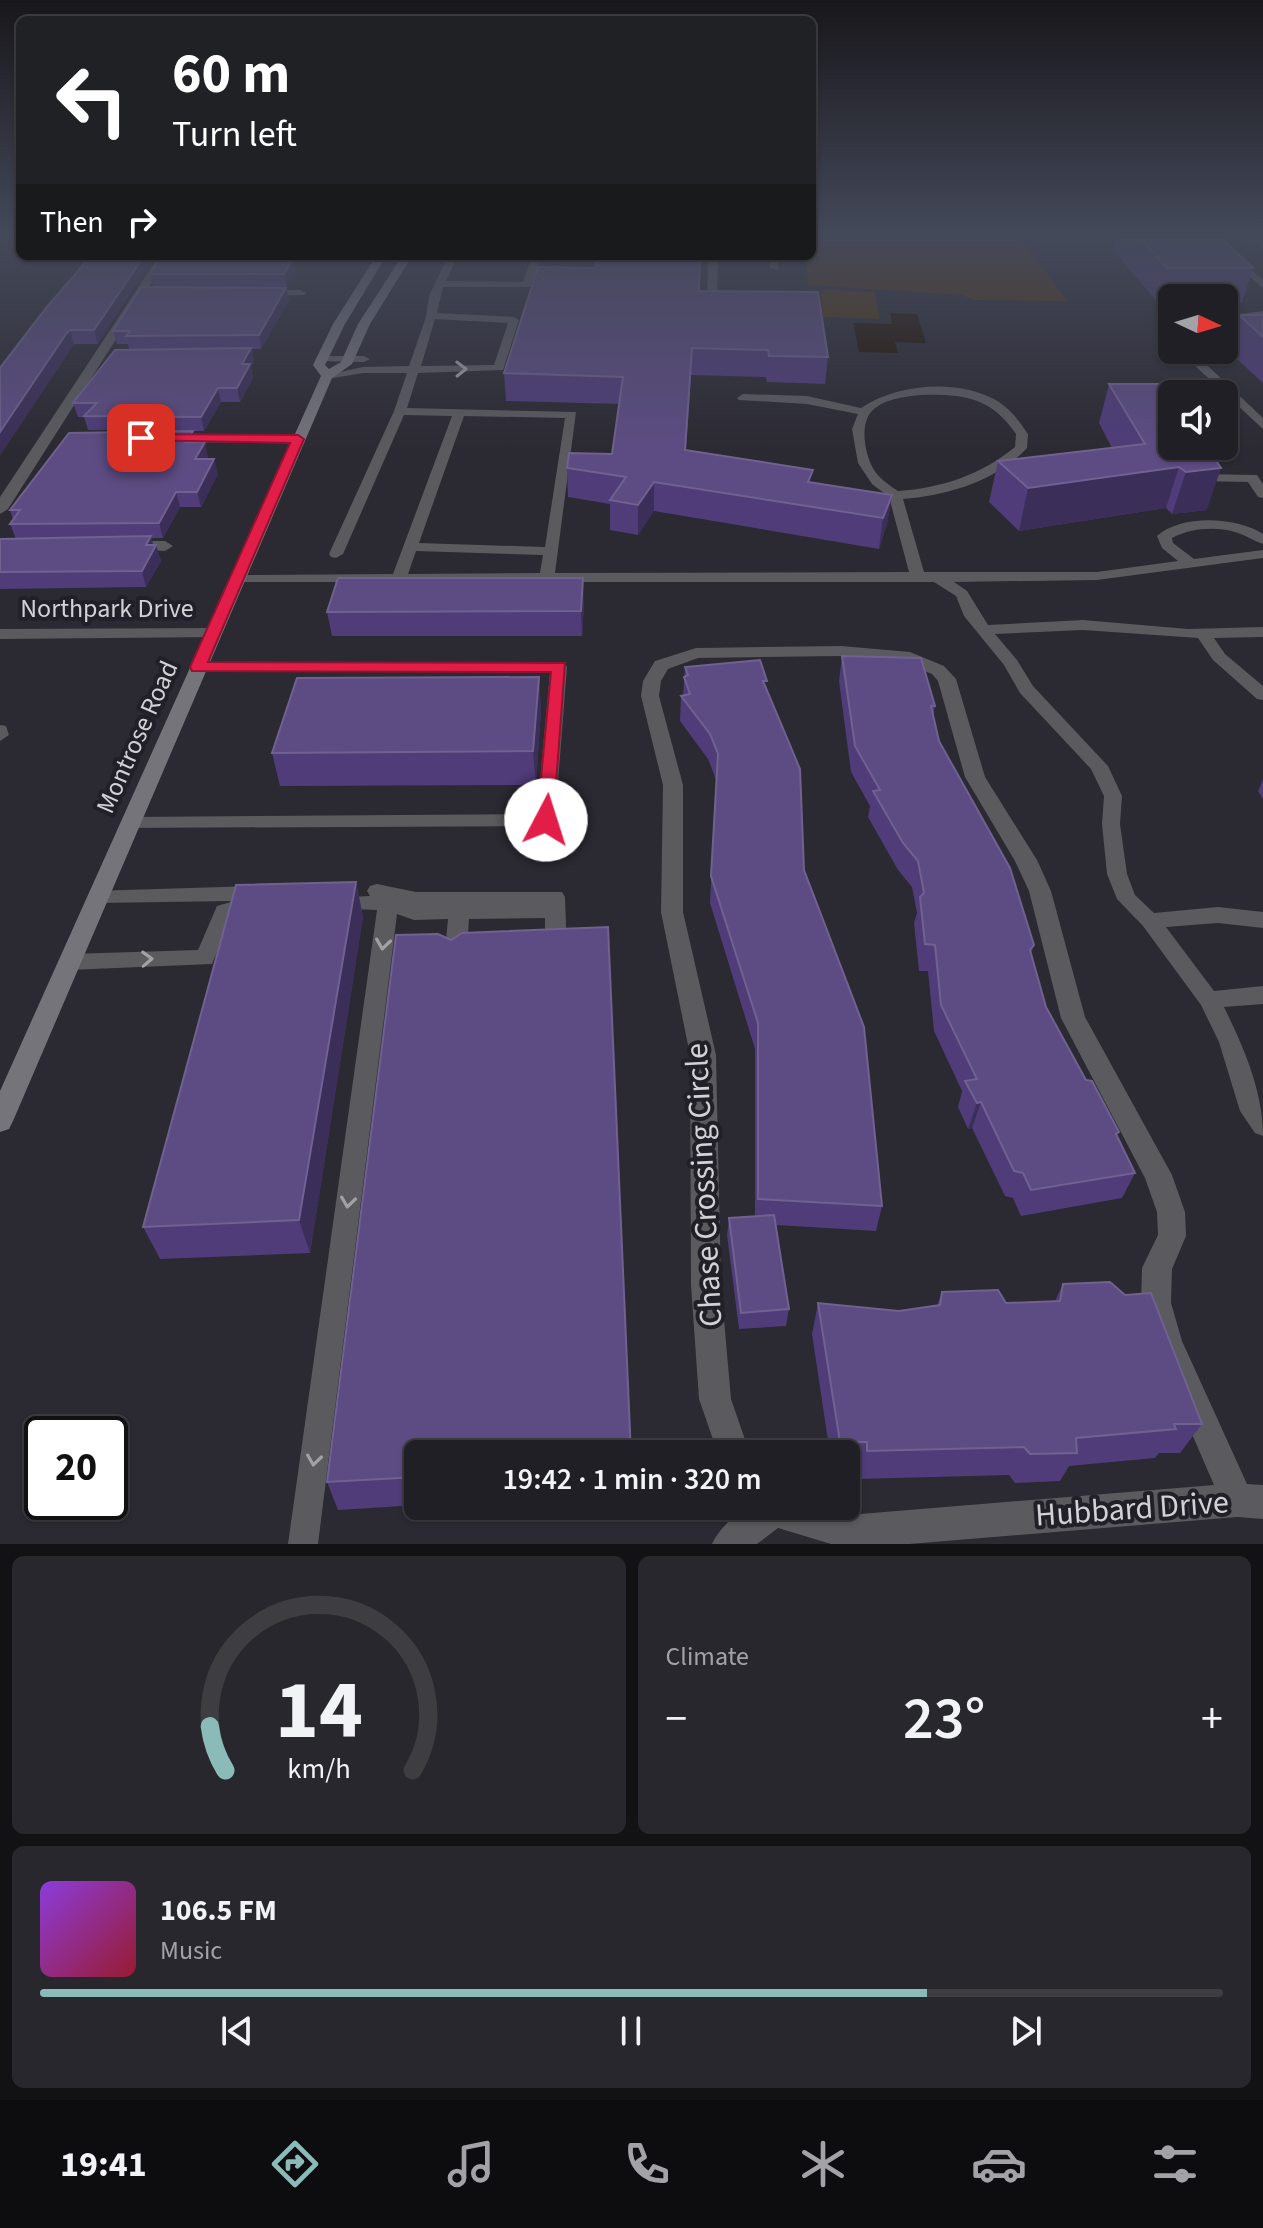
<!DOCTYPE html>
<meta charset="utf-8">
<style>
body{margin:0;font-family:"Source Sans 3",sans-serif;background:#28272d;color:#f1f3f6;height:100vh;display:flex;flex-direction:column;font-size:30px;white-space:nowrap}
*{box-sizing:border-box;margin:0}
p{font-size:26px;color:#a2a2a7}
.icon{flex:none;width:44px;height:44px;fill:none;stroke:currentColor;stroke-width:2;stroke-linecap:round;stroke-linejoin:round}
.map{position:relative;height:1544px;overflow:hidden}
.details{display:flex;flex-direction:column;gap:12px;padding:12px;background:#121114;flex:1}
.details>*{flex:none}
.guide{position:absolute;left:16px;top:16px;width:800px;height:244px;border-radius:12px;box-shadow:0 2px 6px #0004,0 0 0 2px #3d3d42;background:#202124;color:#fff;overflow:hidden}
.needle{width:52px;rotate:94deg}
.tools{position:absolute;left:1158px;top:284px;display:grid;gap:16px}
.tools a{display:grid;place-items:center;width:80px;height:80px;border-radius:12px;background:#201f25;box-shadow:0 2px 6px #0004,0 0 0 2px #3d3d42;font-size:40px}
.speed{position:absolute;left:24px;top:1416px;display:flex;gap:16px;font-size:40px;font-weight:700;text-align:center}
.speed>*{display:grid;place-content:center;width:104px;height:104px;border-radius:50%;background:#201f25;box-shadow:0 2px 6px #0004,0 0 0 2px #3d3d42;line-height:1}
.speed .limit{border:4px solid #111;border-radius:12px;background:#fff;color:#111}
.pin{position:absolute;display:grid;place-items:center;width:68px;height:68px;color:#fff;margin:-34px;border-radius:16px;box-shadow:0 4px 12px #0006}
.me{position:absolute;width:88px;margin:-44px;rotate:5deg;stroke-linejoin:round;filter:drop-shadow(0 0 6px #0008)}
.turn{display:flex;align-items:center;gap:28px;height:168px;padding:0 24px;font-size:36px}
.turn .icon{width:104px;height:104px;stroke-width:2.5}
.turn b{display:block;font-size:56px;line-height:68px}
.then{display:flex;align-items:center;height:76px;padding:0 24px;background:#0003;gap:16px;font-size:30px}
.big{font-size:60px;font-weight:600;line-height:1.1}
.details .tile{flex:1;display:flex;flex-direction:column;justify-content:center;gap:12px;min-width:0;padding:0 28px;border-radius:12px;background:#28272d}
.details .dial{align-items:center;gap:0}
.dial svg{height:208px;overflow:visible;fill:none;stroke:#3d3d42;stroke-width:7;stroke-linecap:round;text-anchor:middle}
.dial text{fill:#f1f3f6;stroke:none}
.song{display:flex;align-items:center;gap:24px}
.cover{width:96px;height:96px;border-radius:12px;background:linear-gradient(135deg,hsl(270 70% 55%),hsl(350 70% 35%))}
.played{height:8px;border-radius:4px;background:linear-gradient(90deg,#8bbbb9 75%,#3d3d42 75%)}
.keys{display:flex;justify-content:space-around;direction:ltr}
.heat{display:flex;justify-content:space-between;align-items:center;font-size:44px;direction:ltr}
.details .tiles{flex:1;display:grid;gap:12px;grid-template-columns:1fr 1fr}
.tile:last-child{grid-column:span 2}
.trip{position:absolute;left:404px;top:1440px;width:456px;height:80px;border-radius:12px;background:#201f25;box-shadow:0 2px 6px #0004,0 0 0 2px #3d3d42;font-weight:600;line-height:80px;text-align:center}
.tabs{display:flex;height:128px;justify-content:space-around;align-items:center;background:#0d0c0f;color:#a2a2a7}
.tabs .icon{width:56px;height:56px}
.tabs .selected{color:#8bbbb9}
.tabs b{font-size:36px;color:#f1f3f6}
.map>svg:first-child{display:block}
.green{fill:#53340b}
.water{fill:#211100}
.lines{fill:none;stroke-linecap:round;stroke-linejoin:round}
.lane{fill:#5b5a5e;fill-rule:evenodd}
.street{fill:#5b5a5e;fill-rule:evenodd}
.secondary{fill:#75747b;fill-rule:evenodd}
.wall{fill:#4f3c79}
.shaded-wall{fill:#3b2e58}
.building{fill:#5d4c83;stroke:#6f6190;stroke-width:2}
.oneway{stroke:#a2a1a6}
.route{fill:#e11d48;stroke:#92132f;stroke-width:2}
.labels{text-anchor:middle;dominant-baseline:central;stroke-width:8;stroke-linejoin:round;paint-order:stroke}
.street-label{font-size:26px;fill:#d2d1d6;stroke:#211f27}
.near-street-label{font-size:32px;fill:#d2d1d6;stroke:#211f27}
</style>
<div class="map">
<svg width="1263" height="1544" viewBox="0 0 1263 1544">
<rect width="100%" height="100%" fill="#2b2931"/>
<g class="green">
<path d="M816,238L1021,240L1068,301L973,300L962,295L808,285L805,256H812V239Z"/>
<path d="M821,290L875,292L880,319L823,317Z"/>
</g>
<path class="water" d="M890,313L917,314L926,343L895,342L898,353L859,352L853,323L892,324Z"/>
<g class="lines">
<g class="lane">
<path d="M1233,255L1263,280V288L1230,260V256Z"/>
<path d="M448,256H458L446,281L523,282L532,256H542L530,287H443L437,313L514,317L519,320L503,370L418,373L407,408L576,412L555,573L909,572L889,497L872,484L858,463L852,429L858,414L807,404L739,400L737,398L743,394L807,396L861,408C897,383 961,378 999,402C1011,410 1020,422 1028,434L1027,448C997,481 946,496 903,499L924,572H1097L1178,561L1162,548L1157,536C1182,514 1236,517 1263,534V544C1254,541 1247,536 1238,533C1217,526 1191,528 1172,538L1173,543L1194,559L1263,550V558L1097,580L954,582L967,591L988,625L1083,620L1188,629L1263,627V637L1214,638L1225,654L1263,686V700L1257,699L1213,660L1198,638L1083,630L995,634L1017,660L1033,686L1108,766L1122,796L1120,824L1127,874L1135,895L1154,913L1218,907L1263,912V928L1218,923L1166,927L1214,991L1263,986V1004L1224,1007C1244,1048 1263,1091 1263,1136L1255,1133L1240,1111L1219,1042L1201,1005L1143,926L1117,899L1107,874L1102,824L1104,796L1091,769L1020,693L1004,665L964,616L956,596L934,582H232V576L237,575L393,574L452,416L404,415L343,554L336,558L331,557L329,554L394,411L407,373H363L327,379L321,376L363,367L409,366L426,317L429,296ZM435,319L508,323L494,365L421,366ZM919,395C962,394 990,396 1016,434L1015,447C981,475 941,488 898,491C889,485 880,479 874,470C865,456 859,424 872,411C884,399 903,397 919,395ZM464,416L565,418L545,547L419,543ZM416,551L543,555L540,573L408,574Z"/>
<path d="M708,256H718L717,308L712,311L707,308Z"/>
<path d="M769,256H779L778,270L770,268Z"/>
<path d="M322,356H364L370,359L364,362L318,361L316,359Z"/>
<path d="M1202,474L1257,475L1263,484V498L1258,497L1248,482L1197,481L1195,478Z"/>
<path d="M198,662L565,664L567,667L555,820L546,826L123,828L121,823L123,818L130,817L537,814L550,672L192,670L190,667Z"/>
<path d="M0,725L6,726L9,735L0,741Z"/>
<path d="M377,884L416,892H562L565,897L567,953L563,959L556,961L549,959L545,953V918L469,919L466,961L462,967L455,969L448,967L444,961L448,919L414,920L397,914L318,1544H288L377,910L328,908L325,903L328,898L370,896L367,891L370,886Z"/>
<path d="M255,886L262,888L265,893L258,900L260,904L257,909L232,916L212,964L69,970L62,968L58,962L62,956L69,954L198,950L217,906L234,901L98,903L91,901L88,896L91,891Z"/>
</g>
<g class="street">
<path d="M1247,236H1258L1263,241V249Z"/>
<path d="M159,256H169L8,509L0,514V497Z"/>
<path d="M300,290L306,293L304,295L260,296L254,293L260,290Z"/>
<path d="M1263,311V317L1224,322V316Z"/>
<path d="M1172,317V323L1168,326L1172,330V342L1156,326L1162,319Z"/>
<path d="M1178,350H1191L1263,418V429Z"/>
<path d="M164,435H298L305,439L298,443L169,442L164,441Z"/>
<path d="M132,541H165L173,546L165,551L126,549L124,546Z"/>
<path d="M213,628L222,633L219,637L0,639V629Z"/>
<path d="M841,646L910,652L944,666L956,679L985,777L1037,860L1051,891L1085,1017L1172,1175L1185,1212L1186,1236L1172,1269L1171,1303L1182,1341L1247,1484L1263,1485V1519L1237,1517L909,1544H831L778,1528L757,1544H712C718,1530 738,1510 753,1506C778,1500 824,1508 848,1515L1214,1485L1153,1344L1141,1303L1142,1268L1158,1235L1157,1212L1145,1178L1061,1018L1029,891L1015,861L965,777L938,681L932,674L901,661L841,656L698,658L668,669L661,681L659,696L683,785V912L716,1055L721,1285L731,1399L750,1454H718L699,1399L691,1285L690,1055L661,912L663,785L641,696L643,681L655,661L696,648Z"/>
</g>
<path class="secondary" d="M376,256H386L345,324L325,365L329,369L341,362L358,324L402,256H412L370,324L352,364L332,378L13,1121L9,1129L0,1132V1091L321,376L313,365L333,324Z"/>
</g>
<g class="wall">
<path d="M1116,236H1219L1253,268L1242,303H1224V298H1172V303H1158L1113,250Z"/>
<path d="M91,256L98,344H74L0,455V368Z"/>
<path d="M161,256H222L221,258L295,272L286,287L289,300L261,349H252L254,361L251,367L253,378L240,402H221L204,431H193L195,442L208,457L206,459L218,474L201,507H180L163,538H151L153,545H156L161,561L146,587L0,589V539H16L10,524L13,520L10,510L190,431L88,430L84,417H78L73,403L188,349H129L128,344H117L113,331L153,287L150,274Z"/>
<path d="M699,291L828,357L825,384L767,382L766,377L691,375L686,450L812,482L892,495L887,524L879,549L654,511L638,535L610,530V504L568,497L567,468L612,454L620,404L506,401L504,373Z"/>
<path d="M1239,315H1263V383L1227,350Z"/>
<path d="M1109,384H1162L1207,510L1172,514L1166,508L1019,531L989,502L998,461L1112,448L1099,423Z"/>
<path d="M584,602L582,636H332L327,612Z"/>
<path d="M842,656L935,706L933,716L939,741L1034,945L1031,954L1046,1007L1117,1137L1135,1173L1122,1198L1021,1216L1013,1198L1005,1196L972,1128L968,1129L958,1107L962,1091L934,1031L928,971H919L914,923L917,913L912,887L898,870L868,817L870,806L851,772L839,681Z"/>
<path d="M685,667L766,690L804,870L882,1206L876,1231L776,1225L789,1309L786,1326L739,1329L727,1235L729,1218L755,1216V1049L710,903L716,780L708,759L680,721L681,696L683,695Z"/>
<path d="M539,677L541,710L536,785L280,786L272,753Z"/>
<path d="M1263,780V799L1258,791Z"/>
<path d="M356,882L363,917L310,1253L160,1259L143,1227Z"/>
<path d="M1063,1284L1202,1424L1180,1453H1159L1155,1458L1069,1466L1060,1481L1015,1483L1009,1475L858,1479V1471H846V1454H830L812,1334L818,1303L899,1311L937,1306L942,1292L1006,1303L1055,1301Z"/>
<path d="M418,1454V1505L338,1510L327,1482Z"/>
</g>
<g class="shaded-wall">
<path d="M144,256H155L98,344L94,330Z"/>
<path d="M293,259L295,272L286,287L284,274Z"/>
<path d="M286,288L289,300L261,349L259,335Z"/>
<path d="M70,330L74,344L0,455V432Z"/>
<path d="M251,348L254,361L251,367L253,378L240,402L237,388L242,364Z"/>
<path d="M218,388L221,402L204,431L201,417Z"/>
<path d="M193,431L196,445L186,442Z"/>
<path d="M205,442L208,457L198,474L195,459Z"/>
<path d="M214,459L218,474L201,507L197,492Z"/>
<path d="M1179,467L1166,508L1019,531L1028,488Z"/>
<path d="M1221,468L1207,510L1172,514L1186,472Z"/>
<path d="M654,482V511L638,535V505Z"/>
<path d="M176,492L180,507L163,538L159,523Z"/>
<path d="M892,495L887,524L879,549L883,518Z"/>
<path d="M151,536L154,548L156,545L161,561L146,587L142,571L146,545Z"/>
<path d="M583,578L584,602L582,636L581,611Z"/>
<path d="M539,677L541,710L536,785L533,751Z"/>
<path d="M356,882L363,917L310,1253L299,1220Z"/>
<path d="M981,1102L972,1128L968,1129L977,1103Z"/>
</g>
<g class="building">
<path d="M1138,236H1219L1253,268H1167Z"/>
<path d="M91,256H144L94,330H70L66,334L0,432V368L46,308Z"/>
<path d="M161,256H211L209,258L293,259L284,274H150Z"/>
<path d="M598,256H700L699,291L818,292L828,357L769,356L768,350L692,348L685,450L813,470L808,482L892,495L883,518L654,482L638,505L610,500L626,477L567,468L569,453L612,454L623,377L504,373L538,267L595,268Z"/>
<path d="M141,287L286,288L259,335L126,336L130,331H113Z"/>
<path d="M1239,315H1263V337Z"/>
<path d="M251,348L242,364H250L237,388H218L201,417L84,416L97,403H73L115,350Z"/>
<path d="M1109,384H1162L1172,398V446H1206L1221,468L1186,472L1179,467L1028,488L998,461L1145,444Z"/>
<path d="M193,431L186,442H205L195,459H214L197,492H176L159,523L10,524L20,510H10L69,433Z"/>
<path d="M151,536L146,545H156L142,571L0,572V539Z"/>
<path d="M338,578H583L581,611L327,612Z"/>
<path d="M842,656L921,658L935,706H931L939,741L1010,868L1034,945L1030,950L1046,1007L1086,1080L1092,1081L1119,1132L1116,1134L1135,1173L1031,1190L1023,1173L1014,1171L981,1102L977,1103L965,1081L977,1079L941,1005L935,945L925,944L920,897L924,893L918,861L903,843L873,791L880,790L855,746Z"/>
<path d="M760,660L767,681H763L800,769L804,870L864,1027L882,1206L758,1199V1023L711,876L718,754L710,734L681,696L690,694L684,677L688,675L685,667Z"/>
<path d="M539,677L533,751L272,753L297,678Z"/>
<path d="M356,882L299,1220L143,1227L236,885Z"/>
<path d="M608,927L631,1454H418V1477L327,1482L396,935L438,934L451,940L462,933Z"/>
<path d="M774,1215L789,1309L741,1313L729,1218Z"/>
<path d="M1110,1282L1125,1295L1151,1293L1202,1424H1174L1176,1429L1076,1438L1077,1453L1030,1454L1024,1447L867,1451V1442H840L818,1303L899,1311L940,1305L942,1292L998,1290L1006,1303L1060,1301L1063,1284Z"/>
</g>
<defs><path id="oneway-chevron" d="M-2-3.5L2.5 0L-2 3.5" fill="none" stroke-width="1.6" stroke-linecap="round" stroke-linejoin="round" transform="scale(2)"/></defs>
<g class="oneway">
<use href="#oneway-chevron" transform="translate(461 369) rotate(-1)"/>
<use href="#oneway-chevron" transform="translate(383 944) rotate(98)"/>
<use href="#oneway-chevron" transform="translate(147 959) rotate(-2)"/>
<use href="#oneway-chevron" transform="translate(348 1202) rotate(98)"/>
<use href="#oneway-chevron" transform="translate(314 1460) rotate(98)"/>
</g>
<linearGradient id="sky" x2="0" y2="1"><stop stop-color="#18171b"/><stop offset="0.52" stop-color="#44495a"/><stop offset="1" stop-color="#44495a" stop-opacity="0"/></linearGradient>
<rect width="1263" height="452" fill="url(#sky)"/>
<path class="route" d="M141,434L298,435L304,439L208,662L565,663L553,825H539L537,820L551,672L192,671L190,667L290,443L137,440L135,438Z"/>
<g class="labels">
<g class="street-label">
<text x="107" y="608">Northpark Drive</text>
<text transform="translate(137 737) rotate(-66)">Montrose Road</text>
</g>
<g class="near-street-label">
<text transform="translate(704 1185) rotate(-93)">Chase Crossing Circle</text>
<text transform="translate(1132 1509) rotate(-4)">Hubbard Drive</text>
</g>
</g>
</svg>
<div class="tools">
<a><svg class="needle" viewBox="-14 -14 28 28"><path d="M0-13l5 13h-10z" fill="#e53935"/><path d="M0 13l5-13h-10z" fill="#a2a2a7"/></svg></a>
<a><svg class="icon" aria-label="sound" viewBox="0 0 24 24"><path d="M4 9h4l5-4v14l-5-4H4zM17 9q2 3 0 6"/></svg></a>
</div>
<div class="speed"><div class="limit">20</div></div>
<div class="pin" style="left:141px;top:438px;background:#d93025"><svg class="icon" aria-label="arrive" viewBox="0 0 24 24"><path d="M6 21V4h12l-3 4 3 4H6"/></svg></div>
<svg class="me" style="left:546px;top:820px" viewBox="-20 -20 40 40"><circle r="19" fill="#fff"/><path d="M0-13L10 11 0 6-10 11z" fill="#e11d48"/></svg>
<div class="trip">19:42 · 1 min · 320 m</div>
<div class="guide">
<div class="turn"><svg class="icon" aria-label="left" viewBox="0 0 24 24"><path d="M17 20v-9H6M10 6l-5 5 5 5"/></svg><div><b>60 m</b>Turn left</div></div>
<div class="then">Then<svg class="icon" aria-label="right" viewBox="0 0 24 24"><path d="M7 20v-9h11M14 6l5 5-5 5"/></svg></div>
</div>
</div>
<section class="details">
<div class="tiles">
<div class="tile dial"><svg viewBox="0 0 100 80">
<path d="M14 69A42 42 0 1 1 86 69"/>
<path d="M14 69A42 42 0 0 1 8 52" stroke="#8bbbb9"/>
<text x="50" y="56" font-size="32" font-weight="700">14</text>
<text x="50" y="72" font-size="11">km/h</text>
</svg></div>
<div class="tile"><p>Climate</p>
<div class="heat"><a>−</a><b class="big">23°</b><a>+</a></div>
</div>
<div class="tile">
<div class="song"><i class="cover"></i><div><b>106.5 FM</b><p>Music</p></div></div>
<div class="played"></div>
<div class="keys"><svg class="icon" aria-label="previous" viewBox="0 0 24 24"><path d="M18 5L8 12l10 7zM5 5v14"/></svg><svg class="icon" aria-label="pause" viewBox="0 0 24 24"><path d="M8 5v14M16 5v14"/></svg><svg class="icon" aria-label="next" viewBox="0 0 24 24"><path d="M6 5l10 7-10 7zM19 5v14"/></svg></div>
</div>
</div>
</section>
<nav class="tabs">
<b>19:41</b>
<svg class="icon selected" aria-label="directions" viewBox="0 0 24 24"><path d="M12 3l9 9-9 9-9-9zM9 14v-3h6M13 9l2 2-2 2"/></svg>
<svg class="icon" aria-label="music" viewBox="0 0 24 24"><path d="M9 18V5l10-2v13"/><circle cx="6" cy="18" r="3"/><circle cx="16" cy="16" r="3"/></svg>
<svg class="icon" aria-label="phone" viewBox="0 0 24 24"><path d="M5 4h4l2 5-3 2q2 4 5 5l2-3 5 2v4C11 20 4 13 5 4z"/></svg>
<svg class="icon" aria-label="climate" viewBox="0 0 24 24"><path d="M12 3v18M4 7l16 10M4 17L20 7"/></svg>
<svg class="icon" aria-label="car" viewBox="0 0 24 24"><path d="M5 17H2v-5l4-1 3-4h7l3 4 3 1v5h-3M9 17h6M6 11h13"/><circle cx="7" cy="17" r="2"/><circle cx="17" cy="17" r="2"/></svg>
<svg class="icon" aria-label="filters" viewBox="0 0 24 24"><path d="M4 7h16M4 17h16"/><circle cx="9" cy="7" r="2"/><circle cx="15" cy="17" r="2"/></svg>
</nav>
